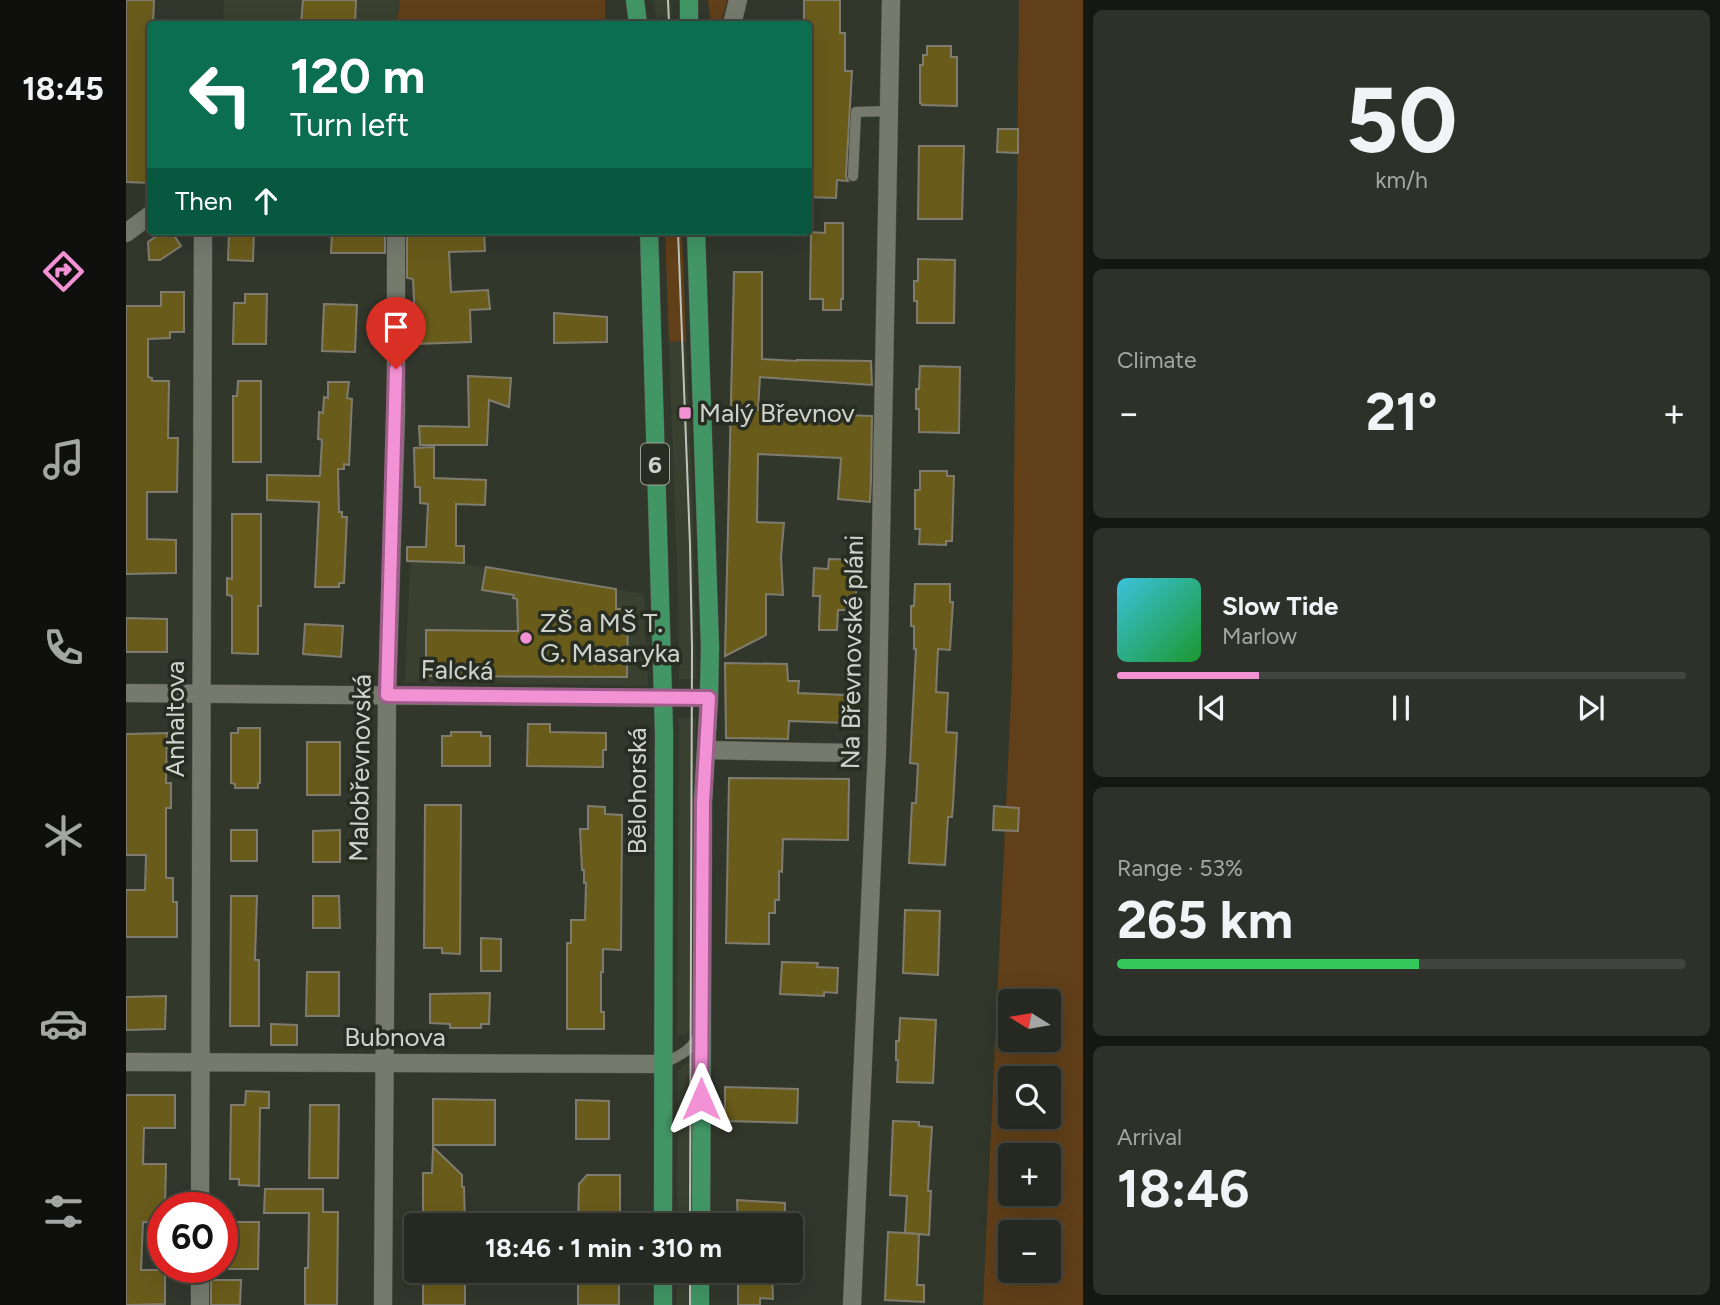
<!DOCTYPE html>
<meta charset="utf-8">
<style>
body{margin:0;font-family:Figtree,sans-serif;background:#2e312a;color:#f1f3f6;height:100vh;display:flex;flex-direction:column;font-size:26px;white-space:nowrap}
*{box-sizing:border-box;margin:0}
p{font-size:23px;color:#a4a6a5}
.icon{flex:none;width:38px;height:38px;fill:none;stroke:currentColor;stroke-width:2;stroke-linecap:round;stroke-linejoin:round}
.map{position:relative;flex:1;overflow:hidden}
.drawer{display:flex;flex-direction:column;gap:10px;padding:10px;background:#151712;width:637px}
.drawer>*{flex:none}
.guide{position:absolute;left:21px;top:21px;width:665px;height:214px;border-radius:7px;box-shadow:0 7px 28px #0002,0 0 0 2px #42453f;background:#0b6e4f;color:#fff;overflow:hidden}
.needle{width:46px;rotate:281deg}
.tools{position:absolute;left:872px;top:989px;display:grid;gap:14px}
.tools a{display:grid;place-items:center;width:63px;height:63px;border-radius:7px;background:#262921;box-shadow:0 7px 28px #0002,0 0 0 2px #42453f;font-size:35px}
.speed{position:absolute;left:21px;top:1192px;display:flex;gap:14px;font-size:35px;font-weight:700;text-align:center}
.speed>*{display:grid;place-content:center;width:91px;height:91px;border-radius:50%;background:#262921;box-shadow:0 7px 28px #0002,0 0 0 2px #42453f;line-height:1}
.speed .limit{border:10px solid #d22;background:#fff;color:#111}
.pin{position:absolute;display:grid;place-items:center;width:60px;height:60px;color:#fff;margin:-72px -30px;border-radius:50% 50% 50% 0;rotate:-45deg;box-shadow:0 0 7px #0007}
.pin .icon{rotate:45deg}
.me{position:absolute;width:77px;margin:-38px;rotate:0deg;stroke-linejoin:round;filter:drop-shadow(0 0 5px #0008)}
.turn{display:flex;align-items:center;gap:24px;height:147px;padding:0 28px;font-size:32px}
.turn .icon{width:91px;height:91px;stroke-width:2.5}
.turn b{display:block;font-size:49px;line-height:60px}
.then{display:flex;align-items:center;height:66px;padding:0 28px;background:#0003;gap:14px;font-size:26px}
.big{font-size:52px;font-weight:700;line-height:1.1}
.drawer .widget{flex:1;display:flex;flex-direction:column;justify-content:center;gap:10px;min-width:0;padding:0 24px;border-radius:10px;background:#2e312a}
.drawer .dial{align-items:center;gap:0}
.dial b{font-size:91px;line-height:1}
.song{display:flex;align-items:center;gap:21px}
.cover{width:84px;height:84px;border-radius:10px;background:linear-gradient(135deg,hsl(190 70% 55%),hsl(130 70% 35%))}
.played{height:7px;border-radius:4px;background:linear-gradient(90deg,#f391d5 25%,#42453f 25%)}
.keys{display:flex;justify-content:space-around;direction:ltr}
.heat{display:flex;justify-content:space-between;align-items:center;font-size:38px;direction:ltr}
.charge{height:10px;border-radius:5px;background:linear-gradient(90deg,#34c759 53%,#42453f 0)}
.trip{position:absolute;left:278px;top:1213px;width:399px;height:70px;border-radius:7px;background:#262921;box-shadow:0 7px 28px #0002,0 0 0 2px #42453f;font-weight:700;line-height:70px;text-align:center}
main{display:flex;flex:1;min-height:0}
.dock{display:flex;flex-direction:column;width:126px;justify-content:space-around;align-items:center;background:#0f100d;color:#a4a6a5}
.dock .icon{width:49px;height:49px}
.dock .on{color:#f391d5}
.dock b{font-size:32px;color:#f1f3f6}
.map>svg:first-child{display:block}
.built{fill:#39402f}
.green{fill:#603f19;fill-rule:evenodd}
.building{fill:#695b1a;stroke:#7f7c6f;stroke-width:2}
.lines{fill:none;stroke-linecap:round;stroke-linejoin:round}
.service-casing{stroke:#51544b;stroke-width:11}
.minor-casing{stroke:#51544b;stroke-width:19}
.primary-casing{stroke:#51544b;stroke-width:19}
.service{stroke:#757a6d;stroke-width:10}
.minor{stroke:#757a6d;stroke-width:18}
.primary{stroke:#429666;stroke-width:18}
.tram{stroke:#c0c3bc;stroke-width:2}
.route-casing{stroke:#9e5e8a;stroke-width:18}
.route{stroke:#f391d5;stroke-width:12}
.poi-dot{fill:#f391d5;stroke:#282d22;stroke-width:2.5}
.labels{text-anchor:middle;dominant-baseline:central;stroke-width:7;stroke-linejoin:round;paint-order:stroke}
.shield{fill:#282d22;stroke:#9ea199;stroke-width:2}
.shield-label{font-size:24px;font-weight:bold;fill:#d0d3cc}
.poi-label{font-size:26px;fill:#d0d3cc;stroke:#282d22;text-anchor:start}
.street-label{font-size:26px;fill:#d0d3cc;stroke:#282d22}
</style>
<main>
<nav class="dock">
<b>18:45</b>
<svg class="icon on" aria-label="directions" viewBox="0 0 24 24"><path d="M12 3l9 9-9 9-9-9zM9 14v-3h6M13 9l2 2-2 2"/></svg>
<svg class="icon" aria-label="music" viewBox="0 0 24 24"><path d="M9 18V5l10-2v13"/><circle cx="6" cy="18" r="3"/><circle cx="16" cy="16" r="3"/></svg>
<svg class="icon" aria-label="phone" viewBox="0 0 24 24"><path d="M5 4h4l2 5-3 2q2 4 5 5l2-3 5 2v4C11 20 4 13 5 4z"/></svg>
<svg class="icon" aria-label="climate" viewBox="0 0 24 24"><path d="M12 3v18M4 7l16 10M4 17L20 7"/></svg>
<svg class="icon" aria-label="car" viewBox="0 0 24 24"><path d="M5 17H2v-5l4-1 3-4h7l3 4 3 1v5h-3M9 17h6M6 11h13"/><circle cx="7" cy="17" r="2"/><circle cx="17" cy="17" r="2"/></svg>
<svg class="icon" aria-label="filters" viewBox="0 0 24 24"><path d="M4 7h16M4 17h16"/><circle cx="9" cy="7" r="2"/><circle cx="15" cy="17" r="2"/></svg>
</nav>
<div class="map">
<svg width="957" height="1305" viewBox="0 0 957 1305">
<rect width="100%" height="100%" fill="#32372c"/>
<g class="built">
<path d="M98,0H274L271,24H97Z"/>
<path d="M528,0H545L546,16L530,18Z"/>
<path d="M560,341L567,511L570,679H553L552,596L543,342Z"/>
<path d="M284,562L338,564L518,594L522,686L279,682Z"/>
<path d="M553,718H570L569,1024L560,1035H551Z"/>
<path d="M560,1063H569L568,1225H551L552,1071Z"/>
<path d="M551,1271H568V1305H550Z"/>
</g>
<g class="green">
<path d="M274,0H479V24H271Z"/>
<path d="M582,0H601L595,24H585Z"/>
<path d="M893,0H957V1305H857L886,676ZM884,1001H922V1040H884ZM884,1078H922V1116H884ZM884,1155H922V1194H884ZM884,1232H922V1270H884Z"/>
<path d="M539,231H556L560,341L543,342Z"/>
</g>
<g class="building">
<path d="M0,0H28L27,24H24V162H21L22,183L0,182Z"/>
<path d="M177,0H230L229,24H175Z"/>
<path d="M678,0H714V33H719V71H726L720,176L722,181L711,180L710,198L682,197V24H678Z"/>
<path d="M801,46H825V57H831V106L796,105V104L794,103V65H797V55H801Z"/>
<path d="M872,129H892V153L871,152Z"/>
<path d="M793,146H838L836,219H792Z"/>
<path d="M699,223H717V299H715V310H697V299H684L685,232L699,233Z"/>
<path d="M38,231H45L55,246L34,260H23L22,242Z"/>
<path d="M103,231H128L127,261L102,260Z"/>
<path d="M206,231H259V253H205Z"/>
<path d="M281,231H358L359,251L323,252L325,292L362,290L364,309L344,310L345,342L290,344L287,279L281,278Z"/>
<path d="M792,259L829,260L828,323H791V301H788V281H792Z"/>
<path d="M608,272H636V359L671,361V360L745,361L746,385L634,377L632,410L656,411V413L746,416L745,480L744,502L712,499L715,458L632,454L631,522L658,523L655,557L657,595L640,594V635L599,656Z"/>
<path d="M35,292H58V332H44V338L22,339V377L26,378V381H43L42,438H52L51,492H21V539L50,540V573L0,574V306H35Z"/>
<path d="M119,294H141L140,344H107L108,303H119Z"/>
<path d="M198,304L231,305L229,352L196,351Z"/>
<path d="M428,313L481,317V342L428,343Z"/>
<path d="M794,366L834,367L833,433L793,432V409H790V389H793Z"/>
<path d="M342,376L385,378L383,407L363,400L361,445H294L293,426L343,427Z"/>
<path d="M112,381H135V462H107V396H111Z"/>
<path d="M202,382H223L221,398L226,399L223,465L218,464V469H212L213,512H216V517H221L218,583H213V587H189L193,502L141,500V475L194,476L196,440L192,439L193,412L197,413L198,397L202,398Z"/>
<path d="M308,447V478L360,480L359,505L330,504V546H338V563L281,561V547H300L302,504L294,503V487H289L288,448Z"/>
<path d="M794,471H821V476H828L826,541H820V545L793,544L794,529H789V490H794Z"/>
<path d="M106,514H135V606H132V654L106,653V596L101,595V578L106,579Z"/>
<path d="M703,559L730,560L729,574H731L729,610H712L711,630H693L694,596H687L688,568L702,569Z"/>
<path d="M360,567L490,589V609H502L501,677L300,676V630L392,631L391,599L387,598L388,595L356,590Z"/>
<path d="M789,584H824V602H827L824,650L812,649L810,692L822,693L820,732L831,733L827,806L826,817H822L819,865L783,863L786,803H790L792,764L784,763L790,649H788V626H785V606H788Z"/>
<path d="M0,618L41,619V652H0Z"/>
<path d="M179,624L217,626L215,657L177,654Z"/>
<path d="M599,663L661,664L662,681H673L672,693L720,695L719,723L663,721L662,739L600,738Z"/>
<path d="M402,724H424V732L480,733V750H477V767L401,766Z"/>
<path d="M112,728H134V783H132V788H109V784L105,783V733H112Z"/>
<path d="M325,732H355V736H364V766H316V736H325Z"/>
<path d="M41,733L40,783H45V808H40V878H47V902H51V937H0V890H19L20,855H0V734Z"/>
<rect x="181" y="742" width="33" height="53"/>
<path d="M603,778L723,779L722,840L657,839L656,872L653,871V900H649V913H643V944L600,943Z"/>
<path d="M299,805H335L334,954L316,953V948H298Z"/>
<path d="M462,806L479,807V814L496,815L495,950L477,949V972H475V1012H478V1029H441V943H445V920H459L460,883H458V870H456L454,829H462Z"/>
<path d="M868,806L893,808L892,831L867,830Z"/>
<rect x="105" y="830" width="26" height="31"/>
<path d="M214,830V862H187V831Z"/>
<path d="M105,896H131L129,960H133V1026H104Z"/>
<path d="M187,896H213L214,928H187Z"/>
<path d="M779,910L814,911L812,975L777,973Z"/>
<path d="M355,938L375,939V971H355Z"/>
<path d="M656,962L692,963L691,967L712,968L711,993L698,992V996L654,994Z"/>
<path d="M181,972H213V1016H180Z"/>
<path d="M364,993L363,1024H355V1028H324V1024L304,1023V994Z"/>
<path d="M40,996L39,1029L0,1030V997Z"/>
<path d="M774,1018L810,1020L807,1083L771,1082L772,1060H770V1041H773Z"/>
<path d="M145,1024L171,1025V1045H145Z"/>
<path d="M599,1087L672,1089L671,1123L599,1121Z"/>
<path d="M120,1091L143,1092V1108H134L133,1186L113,1185V1179H104L105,1105H119Z"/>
<path d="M0,1095H49V1128H18L17,1164H40L39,1208H37V1223L17,1222L15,1270H39V1304L0,1305Z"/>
<path d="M307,1099L369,1100V1145H307Z"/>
<path d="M450,1100L483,1101V1139H450Z"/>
<path d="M184,1105H213L212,1178H183Z"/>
<path d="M767,1121L793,1122V1126L806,1127L802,1191H805L803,1235L779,1233L781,1196L764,1195Z"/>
<path d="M307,1147L336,1175V1187H338L339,1225H297V1173H306Z"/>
<path d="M461,1175H494V1225H452L453,1184Z"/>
<path d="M139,1189H197V1212H212L211,1305H179V1268H182L183,1213H138Z"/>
<path d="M611,1200L659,1203V1225H612Z"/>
<path d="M103,1222H133L132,1269H103Z"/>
<path d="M762,1232L793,1234L791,1285H798V1302L759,1300Z"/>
<path d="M297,1270H336L339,1272V1305H297Z"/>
<path d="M458,1270H493V1305H452V1276H458Z"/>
<path d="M612,1270H646L647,1299L634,1298V1305H612Z"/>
<path d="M85,1280H115L114,1305H85Z"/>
</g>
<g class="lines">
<defs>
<g id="service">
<path d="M727,176L730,112L763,111"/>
<path d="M536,698H583"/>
<path d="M537,1064C552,1056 566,1051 573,1034"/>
</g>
<g id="minor">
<path d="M606,24L612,0"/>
<path d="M0,233L24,215"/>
<path d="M0,693L536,698"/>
<path d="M580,750L727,753"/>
<path d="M0,1062L537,1064"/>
<path d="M74,1208L77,231"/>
<path d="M74,1305V1267"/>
<path d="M257,1305L261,695L270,414V231"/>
<path d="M726,1305L751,750L765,0"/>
</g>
<g id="primary">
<path d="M509,0L512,24"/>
<path d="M563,0V24"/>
<path d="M523,231L538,732L537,1225"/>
<path d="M570,231L584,647L583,698L577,802L575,1225"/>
<path d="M537,1270V1305"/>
<path d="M574,1305V1270"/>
</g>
</defs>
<use href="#service" class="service-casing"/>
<use href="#minor" class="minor-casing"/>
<use href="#primary" class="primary-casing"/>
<use href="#service" class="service"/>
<use href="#minor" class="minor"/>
<use href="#primary" class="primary"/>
<g class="tram">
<path d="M542,0L543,24"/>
<path d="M552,231L564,545L566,648L564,1225"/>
<path d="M564,1305V1270"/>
</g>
</g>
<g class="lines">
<defs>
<path id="route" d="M270,369L261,695L583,698L577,802L575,1099"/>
</defs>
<use href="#route" class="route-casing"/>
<use href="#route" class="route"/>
</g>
<g class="poi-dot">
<rect x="552" y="406" width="14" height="14" rx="3.5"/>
<circle cx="400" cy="638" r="7"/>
</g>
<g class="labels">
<rect class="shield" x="515" y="443.5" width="28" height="41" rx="5"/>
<g class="shield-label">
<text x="529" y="464">6</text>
</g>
<g class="poi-label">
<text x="573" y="413">Malý Břevnov</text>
<text x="414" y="623">ZŠ a MŠ T.<tspan x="414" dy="30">G. Masaryka</tspan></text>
</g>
<g class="street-label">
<text transform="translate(726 652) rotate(-89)">Na Břevnovské pláni</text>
<text transform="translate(331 670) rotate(1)">Falcká</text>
<text transform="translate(49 719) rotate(-90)">Anhaltova</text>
<text transform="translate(234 768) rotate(-89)">Malobřevnovská</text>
<text transform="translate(511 791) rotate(-90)">Bělohorská</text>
<text x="269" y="1037">Bubnova</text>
</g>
</g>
</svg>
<div class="tools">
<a><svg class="needle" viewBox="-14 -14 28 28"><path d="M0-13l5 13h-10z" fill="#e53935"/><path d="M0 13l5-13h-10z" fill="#a4a6a5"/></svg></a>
<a><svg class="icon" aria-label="search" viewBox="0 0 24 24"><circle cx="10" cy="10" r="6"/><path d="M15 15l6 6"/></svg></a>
<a>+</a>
<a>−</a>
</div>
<div class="speed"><div class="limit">60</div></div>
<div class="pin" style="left:270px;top:369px;background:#d93025"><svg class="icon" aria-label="arrive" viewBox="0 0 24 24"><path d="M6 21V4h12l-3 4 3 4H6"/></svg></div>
<svg class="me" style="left:575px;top:1099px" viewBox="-20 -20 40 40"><path d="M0-17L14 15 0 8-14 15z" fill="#f391d5" stroke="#fff" stroke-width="4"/></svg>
<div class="trip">18:46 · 1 min · 310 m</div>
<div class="guide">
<div class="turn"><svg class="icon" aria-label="left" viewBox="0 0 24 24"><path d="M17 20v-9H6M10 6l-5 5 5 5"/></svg><div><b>120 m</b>Turn left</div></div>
<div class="then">Then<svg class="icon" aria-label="ahead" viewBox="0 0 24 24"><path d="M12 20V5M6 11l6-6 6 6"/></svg></div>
</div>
</div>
<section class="drawer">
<div class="widget dial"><b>50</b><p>km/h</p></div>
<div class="widget"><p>Climate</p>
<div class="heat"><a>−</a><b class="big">21°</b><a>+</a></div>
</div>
<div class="widget">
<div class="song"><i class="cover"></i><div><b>Slow Tide</b><p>Marlow</p></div></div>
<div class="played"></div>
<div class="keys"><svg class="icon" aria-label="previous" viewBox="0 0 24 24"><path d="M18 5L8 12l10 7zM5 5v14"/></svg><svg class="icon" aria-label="pause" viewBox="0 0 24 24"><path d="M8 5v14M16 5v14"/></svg><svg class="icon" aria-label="next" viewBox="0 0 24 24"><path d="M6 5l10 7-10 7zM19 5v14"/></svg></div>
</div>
<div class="widget"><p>Range · 53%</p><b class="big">265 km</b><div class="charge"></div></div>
<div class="widget"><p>Arrival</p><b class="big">18:46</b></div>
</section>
</main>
